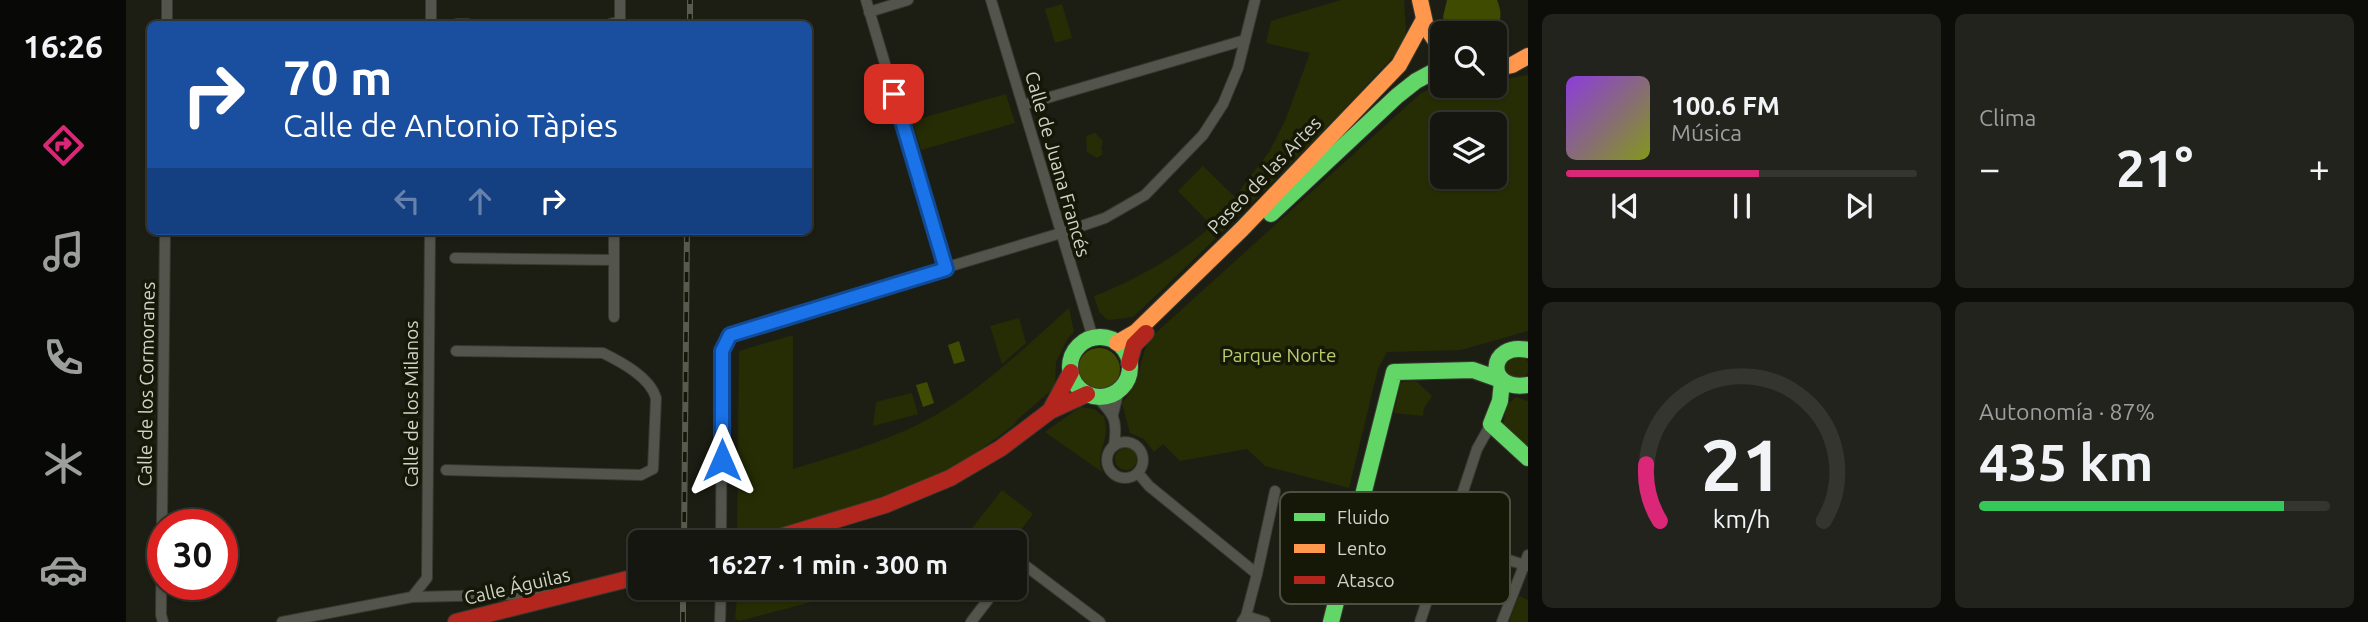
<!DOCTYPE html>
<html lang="es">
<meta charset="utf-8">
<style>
body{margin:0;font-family:Ubuntu,sans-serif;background:#22231d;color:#f1f3f6;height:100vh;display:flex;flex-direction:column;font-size:26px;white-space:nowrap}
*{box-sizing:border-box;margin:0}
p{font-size:23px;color:#9d9f9e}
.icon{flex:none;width:38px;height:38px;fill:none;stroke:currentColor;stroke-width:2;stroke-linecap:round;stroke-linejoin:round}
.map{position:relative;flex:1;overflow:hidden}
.sheet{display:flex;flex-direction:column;gap:14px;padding:14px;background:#0c0c08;width:840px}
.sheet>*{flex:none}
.hud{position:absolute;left:21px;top:21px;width:665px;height:214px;border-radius:10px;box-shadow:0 2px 5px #0004,0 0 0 2px #34352f;background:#1a4fa0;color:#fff;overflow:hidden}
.buttons{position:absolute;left:1304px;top:21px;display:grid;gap:14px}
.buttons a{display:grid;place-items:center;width:77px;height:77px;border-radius:10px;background:#15160f;box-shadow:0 2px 5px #0004,0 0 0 2px #34352f;font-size:35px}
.speed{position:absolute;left:21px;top:509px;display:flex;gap:14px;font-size:35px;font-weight:700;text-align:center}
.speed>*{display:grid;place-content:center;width:91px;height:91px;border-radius:50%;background:#15160f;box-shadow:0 2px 5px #0004,0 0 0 2px #34352f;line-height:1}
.speed .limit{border:10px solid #d22;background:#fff;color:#111}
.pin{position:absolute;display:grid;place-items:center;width:60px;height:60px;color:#fff;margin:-30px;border-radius:14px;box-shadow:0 4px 10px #0006}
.me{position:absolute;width:77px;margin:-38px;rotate:0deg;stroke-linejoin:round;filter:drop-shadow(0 0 5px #0008)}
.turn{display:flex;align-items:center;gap:24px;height:147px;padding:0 21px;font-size:32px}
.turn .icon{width:91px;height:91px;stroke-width:2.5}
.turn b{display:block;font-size:49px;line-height:60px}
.lanes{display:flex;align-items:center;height:66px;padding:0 21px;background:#0003;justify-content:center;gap:35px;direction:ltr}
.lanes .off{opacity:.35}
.big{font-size:52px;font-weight:700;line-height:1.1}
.sheet .tile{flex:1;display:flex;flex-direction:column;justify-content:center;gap:10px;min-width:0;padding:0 24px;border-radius:10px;background:#22231d}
.sheet .dial{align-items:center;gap:0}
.dial svg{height:182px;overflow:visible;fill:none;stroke:#34352f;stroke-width:7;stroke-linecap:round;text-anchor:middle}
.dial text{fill:#f1f3f6;stroke:none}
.song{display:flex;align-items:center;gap:21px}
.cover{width:84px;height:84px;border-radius:10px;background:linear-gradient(135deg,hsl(270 70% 55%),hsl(70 70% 35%))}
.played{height:7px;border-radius:4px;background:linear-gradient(90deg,#db2777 55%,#34352f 55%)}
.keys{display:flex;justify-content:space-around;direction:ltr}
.heat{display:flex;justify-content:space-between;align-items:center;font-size:38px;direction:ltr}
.charge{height:10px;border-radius:5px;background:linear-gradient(90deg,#34c759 87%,#34352f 0)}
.sheet .tiles{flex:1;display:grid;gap:14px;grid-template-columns:repeat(2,1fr)}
.trip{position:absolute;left:502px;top:530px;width:399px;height:70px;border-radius:10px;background:#15160f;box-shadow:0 2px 5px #0004,0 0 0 2px #34352f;font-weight:700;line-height:70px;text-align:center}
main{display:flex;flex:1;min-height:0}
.tab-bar{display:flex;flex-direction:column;width:126px;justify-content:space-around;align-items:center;background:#080906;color:#9d9f9e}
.tab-bar .icon{width:49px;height:49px}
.tab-bar .active{color:#db2777}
.tab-bar b{font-size:32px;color:#f1f3f6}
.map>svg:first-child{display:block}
.green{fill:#262d04;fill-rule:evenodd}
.water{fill:#404b02}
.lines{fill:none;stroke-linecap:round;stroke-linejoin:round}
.street-casing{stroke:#383a31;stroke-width:12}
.fast-casing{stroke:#383a31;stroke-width:18}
.slow-casing{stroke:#383a31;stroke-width:18}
.jam-casing{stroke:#383a31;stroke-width:18}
.street{stroke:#53554c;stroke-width:10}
.fast{stroke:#63d668;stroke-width:16}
.slow{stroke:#ff974d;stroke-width:16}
.jam{stroke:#b3261e;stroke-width:16}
.rail-casing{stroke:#585a50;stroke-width:6}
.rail{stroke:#151807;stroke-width:3.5;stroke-dasharray:10;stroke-linecap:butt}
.route-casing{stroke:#114b97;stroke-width:18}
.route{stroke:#1a73e8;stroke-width:12}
.labels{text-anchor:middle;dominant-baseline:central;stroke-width:7;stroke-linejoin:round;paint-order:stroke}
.street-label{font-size:19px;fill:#d0d3c7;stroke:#151807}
.park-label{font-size:19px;fill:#bacd6c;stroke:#151807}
.key{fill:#151807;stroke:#4d5041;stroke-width:2}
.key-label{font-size:19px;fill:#d0d3c7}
</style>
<main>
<nav class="tab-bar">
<b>16:26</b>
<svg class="icon active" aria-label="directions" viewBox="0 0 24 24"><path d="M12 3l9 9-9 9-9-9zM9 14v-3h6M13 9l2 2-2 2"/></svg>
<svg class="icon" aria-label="music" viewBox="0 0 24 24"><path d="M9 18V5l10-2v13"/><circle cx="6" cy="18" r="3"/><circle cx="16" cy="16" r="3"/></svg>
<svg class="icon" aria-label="phone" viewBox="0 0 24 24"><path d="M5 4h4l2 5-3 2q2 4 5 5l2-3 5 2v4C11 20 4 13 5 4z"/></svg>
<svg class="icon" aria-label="climate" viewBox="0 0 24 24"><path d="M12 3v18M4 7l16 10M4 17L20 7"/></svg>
<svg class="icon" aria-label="car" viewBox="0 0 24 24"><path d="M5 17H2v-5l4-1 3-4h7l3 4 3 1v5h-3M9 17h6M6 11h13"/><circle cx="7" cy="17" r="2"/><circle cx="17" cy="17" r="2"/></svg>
</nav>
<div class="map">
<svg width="1402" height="622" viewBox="0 0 1402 622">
<rect width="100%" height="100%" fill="#1c1e14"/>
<g class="green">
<path d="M1215,0H1278L1280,31L1276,47C1190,141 1100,230 1007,317L982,320L973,312L968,296C1012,279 1050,257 1086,226L1052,191L1077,166L1109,197L1143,152L1159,121L1184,53L1140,43L1145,21Z"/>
<path d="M936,4L946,38L929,43L919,9Z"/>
<path d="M1402,75V331L1335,350L1261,352L1252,369L1223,488L1139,466L1121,449L1054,461L1037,444L1028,452L1018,439L1004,433L996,403C1018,378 1011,366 1023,339L1294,94L1316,82V86H1368L1369,81ZM1316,124H1368V177H1316Z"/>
<path d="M880,94L889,123L795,150L786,121Z"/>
<path d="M969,133L977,141L975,149L977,154L971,158L961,152L960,136Z"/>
<path d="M943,308L948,332L942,338L930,362L929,387L891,420L888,425C864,443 839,462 812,475C748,506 679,521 611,540L613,351L667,335V469C711,455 757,443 799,421C853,393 898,348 943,308Z"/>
<path d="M893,318L900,343L876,364L864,326Z"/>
<circle cx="1391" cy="367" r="12"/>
<path d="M1290,381L1306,396L1298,408L1297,416L1268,413L1274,386L1276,382Z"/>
<path d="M786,393L792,414L747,426L750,402Z"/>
<path d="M1390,397L1402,401V447L1377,428L1380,406Z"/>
<path d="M954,407L968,409L978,417C985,441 969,450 976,472L919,432Z"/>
<circle cx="1000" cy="459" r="11"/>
<path d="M876,490L907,514L886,542H835Z"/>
<path d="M612,588H735V589L613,621L609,618Z"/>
<path d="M1393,596L1402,600V622H1383Z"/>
</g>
<g class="water">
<path d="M1321,0H1371C1376,12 1376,22 1368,33H1323L1317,17Z"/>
<path d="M833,341L839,361L828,364L822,345Z"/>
<circle cx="973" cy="369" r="21"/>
<path d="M801,382L808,403L797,407L790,385Z"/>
</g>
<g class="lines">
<defs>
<g id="street">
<path d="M740,0L820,269"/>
<path d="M865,0L967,338"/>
<path d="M743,12L782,0"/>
<path d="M41,24V0"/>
<path d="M305,24V0"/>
<path d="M331,24H342"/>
<path d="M484,24L494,22V0"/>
<path d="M897,105L1119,40"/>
<path d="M488,231V260"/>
<path d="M329,258L488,260V317"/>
<path d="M970,396C988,415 992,419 988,446"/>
<path d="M987,414L993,390"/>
<circle cx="999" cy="460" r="18"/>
<path d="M320,470L515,475L527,469L530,398C524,377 495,362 477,353L330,351"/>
<path d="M1012,473L1023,486L1131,574L1120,616L1116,622"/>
<path d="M1254,520L1402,566"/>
<path d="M595,542L596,351L604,335L612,330L935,233L979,218L1019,195L1077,135L1097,104L1112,68L1129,0"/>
<path d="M889,564L892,560L974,622"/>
<path d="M1131,574L1149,491"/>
<path d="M286,597L421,594"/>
<path d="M1120,616L1139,622"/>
<path d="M37,622L35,615L39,231"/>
<path d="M156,622L286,597L301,578L304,231"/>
<path d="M594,622L595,588"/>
<path d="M845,622L871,588"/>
<path d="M1294,622L1351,449L1365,424"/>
<path d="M1376,622L1402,555"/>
</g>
<g id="fast">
<path d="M1145,214L1271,96L1290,81L1316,67"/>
<circle cx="974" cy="367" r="30"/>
<path d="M1402,350C1362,341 1358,392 1402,385"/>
<path d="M1376,381L1374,401L1365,424L1402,458"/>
<path d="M1205,622L1268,372L1347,370L1375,380"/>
</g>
<g id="slow">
<path d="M1294,0L1300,27L1316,50"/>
<path d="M1368,69L1386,65L1402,56"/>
<path d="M991,343L1010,332L1116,229L1273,65L1297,21"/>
</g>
<g id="jam">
<path d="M1003,363L1008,345L1020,333"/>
<path d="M924,411L945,372"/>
<path d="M637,542L759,505L824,478L875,448L924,411L961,394"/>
<path d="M330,622L514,576"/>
</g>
</defs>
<use href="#street" class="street-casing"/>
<use href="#fast" class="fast-casing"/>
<use href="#slow" class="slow-casing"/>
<use href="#jam" class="jam-casing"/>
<use href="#street" class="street"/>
<use href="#fast" class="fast"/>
<use href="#slow" class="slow"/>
<use href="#jam" class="jam"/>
<defs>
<g id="rail">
<path d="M564,24V0"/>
<path d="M558,542L561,231"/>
<path d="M557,622V588"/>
</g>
</defs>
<use href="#rail" class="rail-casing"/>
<use href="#rail" class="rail"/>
</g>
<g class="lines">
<defs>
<path id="route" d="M596,460V351L604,335L820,269L768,94"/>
</defs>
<use href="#route" class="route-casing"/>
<use href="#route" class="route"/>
</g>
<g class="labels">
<g class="street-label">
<text transform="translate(932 164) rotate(74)">Calle de Juana Francés</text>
<text transform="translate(1138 175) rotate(-46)">Paseo de las Artes</text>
<text transform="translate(20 384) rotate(-89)">Calle de los Cormoranes</text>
<text transform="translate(285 404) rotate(-90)">Calle de los Milanos</text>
<text transform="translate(391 586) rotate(-13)">Calle Águilas</text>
</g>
<g class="park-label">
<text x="1153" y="355">Parque Norte</text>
</g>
</g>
<rect x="1154" y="492" width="230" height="112" rx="10" class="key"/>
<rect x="1168" y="513" width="31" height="8" fill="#63d668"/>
<rect x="1168" y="544" width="31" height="9" fill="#ff974d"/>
<rect x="1168" y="576" width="31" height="8" fill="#b3261e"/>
<g class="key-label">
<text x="1211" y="524">Fluido</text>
<text x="1211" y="555">Lento</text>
<text x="1211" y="587">Atasco</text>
</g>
</svg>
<div class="buttons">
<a><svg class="icon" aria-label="search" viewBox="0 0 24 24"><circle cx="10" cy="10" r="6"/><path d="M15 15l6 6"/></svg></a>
<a><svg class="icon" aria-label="layers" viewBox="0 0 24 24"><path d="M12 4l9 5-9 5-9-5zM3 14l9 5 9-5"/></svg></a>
</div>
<div class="speed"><div class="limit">30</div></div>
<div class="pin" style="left:768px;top:94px;background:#d93025"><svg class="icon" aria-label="arrive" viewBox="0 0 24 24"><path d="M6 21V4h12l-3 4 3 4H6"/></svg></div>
<svg class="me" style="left:596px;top:460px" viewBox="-20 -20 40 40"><path d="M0-17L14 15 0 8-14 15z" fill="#1a73e8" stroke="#fff" stroke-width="4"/></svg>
<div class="trip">16:27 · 1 min · 300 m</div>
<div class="hud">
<div class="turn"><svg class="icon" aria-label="right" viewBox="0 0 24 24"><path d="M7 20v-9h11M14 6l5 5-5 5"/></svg><div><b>70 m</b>Calle de Antonio Tàpies</div></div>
<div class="lanes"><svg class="icon off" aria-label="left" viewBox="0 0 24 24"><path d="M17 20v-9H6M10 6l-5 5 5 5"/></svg><svg class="icon off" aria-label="ahead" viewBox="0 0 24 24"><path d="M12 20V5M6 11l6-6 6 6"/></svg><svg class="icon" aria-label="right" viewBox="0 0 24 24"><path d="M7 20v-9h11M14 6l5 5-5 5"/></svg></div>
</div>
</div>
<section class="sheet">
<div class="tiles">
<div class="tile">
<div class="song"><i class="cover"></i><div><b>100.6 FM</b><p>Música</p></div></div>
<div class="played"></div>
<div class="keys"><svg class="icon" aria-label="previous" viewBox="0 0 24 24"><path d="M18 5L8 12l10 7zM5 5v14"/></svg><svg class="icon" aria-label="pause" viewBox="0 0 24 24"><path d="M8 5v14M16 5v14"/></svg><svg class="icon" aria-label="next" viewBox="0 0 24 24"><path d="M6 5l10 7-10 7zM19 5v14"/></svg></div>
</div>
<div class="tile"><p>Clima</p>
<div class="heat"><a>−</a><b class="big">21°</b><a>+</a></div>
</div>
<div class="tile dial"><svg viewBox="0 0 100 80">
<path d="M14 69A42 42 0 1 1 86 69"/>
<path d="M14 69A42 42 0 0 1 8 44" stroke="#db2777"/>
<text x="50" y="56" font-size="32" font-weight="700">21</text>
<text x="50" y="72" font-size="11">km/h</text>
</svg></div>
<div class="tile"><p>Autonomía · 87%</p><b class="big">435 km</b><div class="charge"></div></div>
</div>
</section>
</main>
